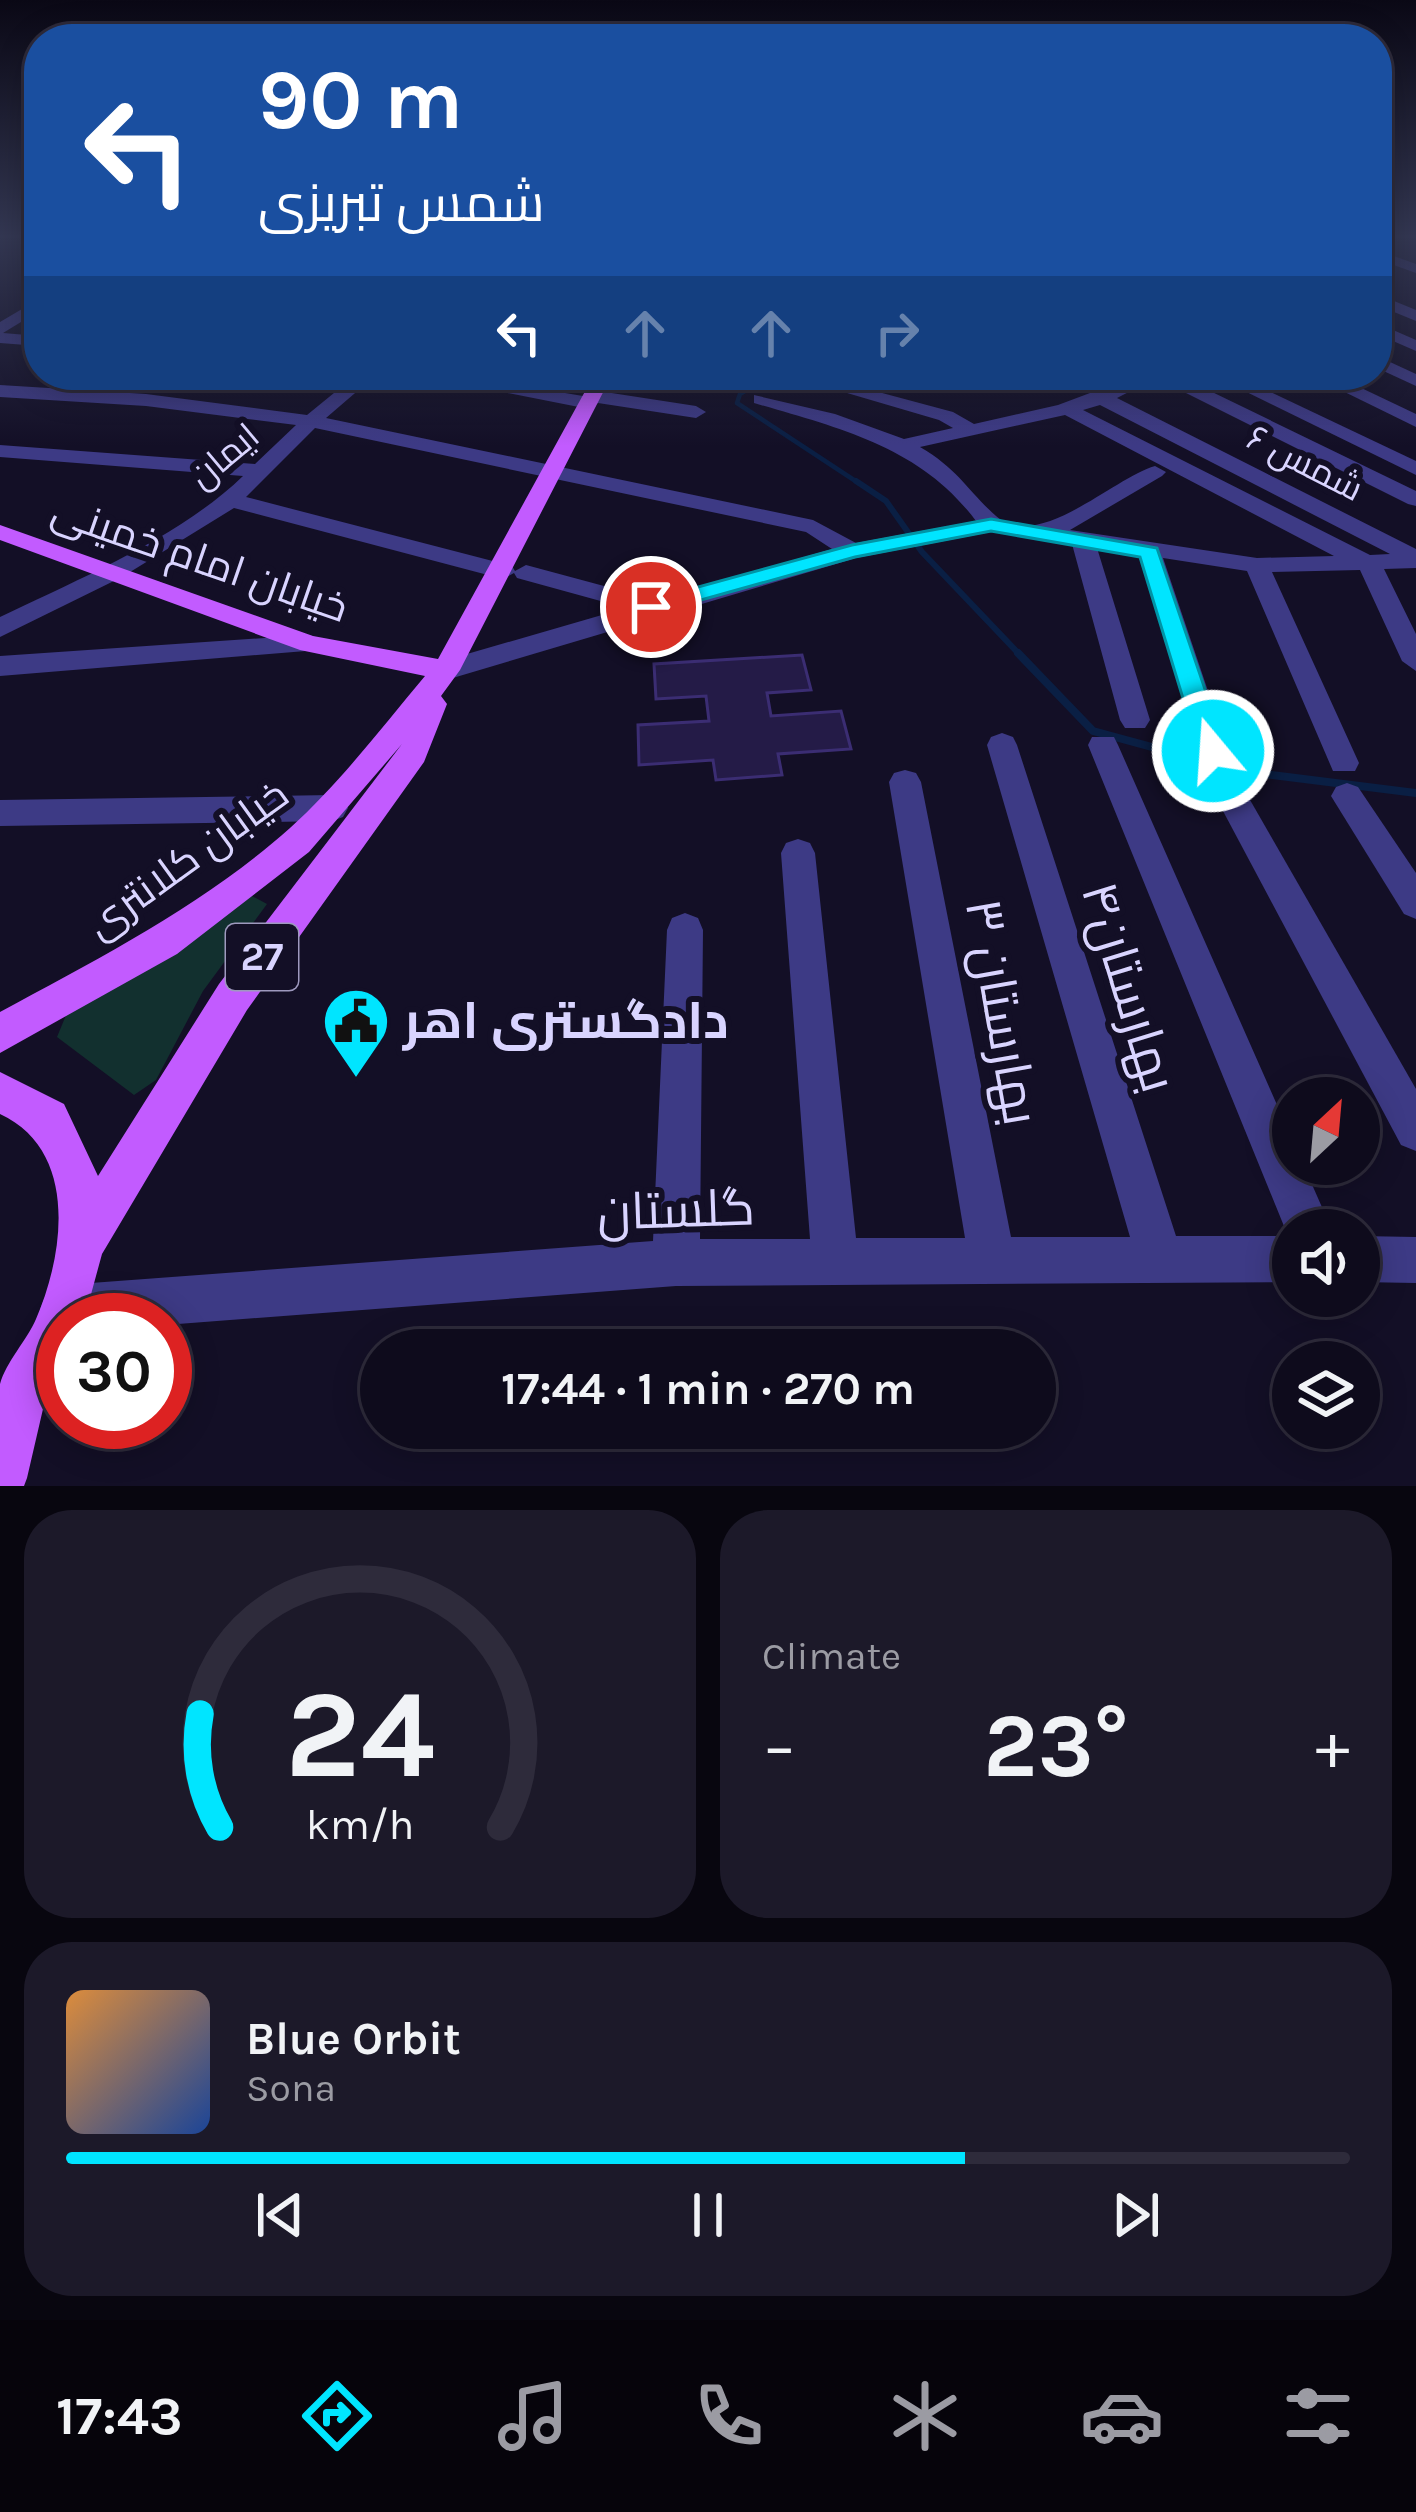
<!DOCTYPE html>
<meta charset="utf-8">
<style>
body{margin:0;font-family:Karla,Cairo,sans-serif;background:#1c1929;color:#f1f3f6;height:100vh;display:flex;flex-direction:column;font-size:45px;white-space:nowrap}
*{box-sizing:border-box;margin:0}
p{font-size:39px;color:#9b9ba3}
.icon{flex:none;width:66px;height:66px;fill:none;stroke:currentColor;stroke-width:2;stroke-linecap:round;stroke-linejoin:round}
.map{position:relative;height:1486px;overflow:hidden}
.side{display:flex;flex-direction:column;gap:24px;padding:24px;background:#08060f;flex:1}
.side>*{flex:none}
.hud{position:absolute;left:24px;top:24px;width:1368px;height:366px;border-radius:48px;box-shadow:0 6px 30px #0003,0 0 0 3px #2e2b3b;background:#1a4fa0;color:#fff;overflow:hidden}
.needle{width:78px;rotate:26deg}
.controls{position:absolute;left:1272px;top:1077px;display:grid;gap:24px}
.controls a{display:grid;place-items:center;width:108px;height:108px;border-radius:50%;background:#0e0b1c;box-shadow:0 6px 30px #0003,0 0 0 3px #2e2b3b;font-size:60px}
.speed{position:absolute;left:36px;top:1293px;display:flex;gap:24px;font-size:60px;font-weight:700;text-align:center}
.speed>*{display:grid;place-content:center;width:156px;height:156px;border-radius:50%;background:#0e0b1c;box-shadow:0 6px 30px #0003,0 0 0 3px #2e2b3b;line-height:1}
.speed .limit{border:18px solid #d22;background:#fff;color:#111}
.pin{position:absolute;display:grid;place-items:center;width:102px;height:102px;color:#fff;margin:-51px;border:6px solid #fff;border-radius:50%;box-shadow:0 3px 12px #0007}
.me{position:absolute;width:132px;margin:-66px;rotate:342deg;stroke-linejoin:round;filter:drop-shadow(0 0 9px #0008)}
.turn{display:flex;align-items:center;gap:42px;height:252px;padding:0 36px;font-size:54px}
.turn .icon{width:156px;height:156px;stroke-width:2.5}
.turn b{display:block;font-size:84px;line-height:102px}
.lanes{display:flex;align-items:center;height:114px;padding:0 36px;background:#0003;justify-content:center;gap:60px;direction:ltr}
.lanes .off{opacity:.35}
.big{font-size:90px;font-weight:700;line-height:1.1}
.side .widget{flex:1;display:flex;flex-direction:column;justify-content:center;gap:18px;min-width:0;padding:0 42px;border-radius:48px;background:#1c1929}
.side .dial{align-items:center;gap:0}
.dial svg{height:312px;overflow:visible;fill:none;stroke:#2e2b3b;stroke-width:7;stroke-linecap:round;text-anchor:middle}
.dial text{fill:#f1f3f6;stroke:none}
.song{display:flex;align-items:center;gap:36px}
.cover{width:144px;height:144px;border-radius:18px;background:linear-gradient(135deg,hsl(30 70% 55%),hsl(220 70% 35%))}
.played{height:12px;border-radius:6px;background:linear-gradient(90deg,#00e5ff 70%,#2e2b3b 70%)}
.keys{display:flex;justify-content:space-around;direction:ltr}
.heat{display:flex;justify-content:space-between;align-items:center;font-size:66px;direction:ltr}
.side .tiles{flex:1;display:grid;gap:24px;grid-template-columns:1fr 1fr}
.widget:last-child{grid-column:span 2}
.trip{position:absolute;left:360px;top:1329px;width:696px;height:120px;border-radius:60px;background:#0e0b1c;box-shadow:0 6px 30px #0003,0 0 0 3px #2e2b3b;font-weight:700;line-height:120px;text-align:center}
.menu{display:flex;height:192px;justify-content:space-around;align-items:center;background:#06040b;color:#9b9ba3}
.menu .icon{width:84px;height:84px}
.menu .on{color:#00e5ff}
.menu b{font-size:54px;color:#f1f3f6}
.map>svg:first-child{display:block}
.green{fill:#12302f}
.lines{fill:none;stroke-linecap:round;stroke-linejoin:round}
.stream-far2{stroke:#0a1f44;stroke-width:4.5}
.stream-far1{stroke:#0a1f44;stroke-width:6}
.stream{stroke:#0a1f44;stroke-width:8}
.building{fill:#241b47;stroke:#3b2d73;stroke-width:3}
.minor{fill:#3d3a85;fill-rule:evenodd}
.major{fill:#c25bff;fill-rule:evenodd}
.route{fill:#00e5ff;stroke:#0095a6;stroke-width:3}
.labels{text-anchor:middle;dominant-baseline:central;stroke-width:12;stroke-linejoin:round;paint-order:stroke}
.far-street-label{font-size:36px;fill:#d9d4ff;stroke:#130f26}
.shield{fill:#130f26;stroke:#9e99be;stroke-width:3}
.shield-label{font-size:39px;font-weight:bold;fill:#d9d4ff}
.street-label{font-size:42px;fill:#d9d4ff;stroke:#130f26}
.near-street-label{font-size:51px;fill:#d9d4ff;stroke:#130f26}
.near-poi-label{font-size:51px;font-weight:bold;fill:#d9d4ff;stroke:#130f26;text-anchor:start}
</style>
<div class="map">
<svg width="1416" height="1486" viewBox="0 0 1416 1486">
<rect width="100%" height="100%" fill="#130f26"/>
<path class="green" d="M250,895L267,904L203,991L156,1080L134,1095L57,1037L69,1008Z"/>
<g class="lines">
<path class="stream-far2" d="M771,375L740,394L737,403L860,484"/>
<path class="stream-far1" d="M856,481L886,501L922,552L1021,656"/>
<path class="stream" d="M1018,653L1093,731L1240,771L1416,793"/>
</g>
<path class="building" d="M802,655L811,690L767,693L771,716L841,711L851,749L778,754L782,775L716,780L713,760L639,765L638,725L709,721L706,696L656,699L654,664Z"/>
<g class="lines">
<g class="minor">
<path d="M1377,250L1416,264V273L1377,259Z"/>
<path d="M1377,294L1416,310V321L1377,305Z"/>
<path d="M39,299V311L3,333L39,336V346L0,343V322Z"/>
<path d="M1377,323L1416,340V351L1377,334Z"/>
<path d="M1377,356L1416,374V386L1377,368Z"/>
<path d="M356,375H376L326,418L813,520L856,543L976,521C921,447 839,428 754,403V395L835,414L904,439L953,428L939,420L796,378L815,375L953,412L974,424L1058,405L1098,390L1039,375H1075L1119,384L1135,375H1177L1416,491V506L1408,504L1156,378L1117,398L1416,549V568L1384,569L1416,634V671L1402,661L1360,570L1272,572L1359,763L1355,771H1333L1247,571L1163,558L1228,750L1224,758H1202L1138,554L1097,548L1150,720L1145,728H1125L1120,720L1072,544L991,532L856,558L446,680L436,677L432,670L436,663L626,608L517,578L514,573L503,579L234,508L122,577L0,637V617C79,579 180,537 243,476L0,457V445L255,464L296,425L146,406L0,397V385L146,394L307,415ZM1100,405L1390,554L1370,555L1083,410ZM1065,415L1334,556L1257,558L1070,530L1162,476L1166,472L1155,466C1113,478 1038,553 996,516C967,490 958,469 920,447ZM315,428L806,532L832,549L656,600L526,565L515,571L512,566L246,497Z"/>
<path d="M416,375H457L583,396L592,390L696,406L706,412L696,418L598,403L589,409Z"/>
<path d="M1212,375H1235L1416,461V475Z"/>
<path d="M1310,375H1334L1416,414V427Z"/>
<path d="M309,635L318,638L322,644L318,650L0,676V656Z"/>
<path d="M1002,733L1013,737L1017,745L1176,1236H1288L1088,745L1092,737H1114L1118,745L1293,1141V1164H1303L1332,1230H1293V1282L676,1286L165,1325V1320H63V1333L47,1326L40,1309L47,1292L64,1285L653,1241L667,930L672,918L685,913L698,918L703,930L700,1239H810L781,853L786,843L798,839L810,843L815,853L856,1238H965L889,782L894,773L905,770L916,773L921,782L1011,1237H1130L987,745L991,737Z"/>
<path d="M1223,769L1234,772L1416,1089V1151L1401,1145L1207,781L1212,772Z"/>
<path d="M1347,783L1358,787L1416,873V919L1404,914L1331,796L1336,787Z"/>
<path d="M332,795L343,799L348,808L343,817L332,821L0,826V800Z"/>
<path d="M1359,1236L1416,1237V1283L1359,1282Z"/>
</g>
<path class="major" d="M594,375H612L460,670L441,696L447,704L424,762L247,1010L102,1254L84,1320H63V1370L43,1409L27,1478L24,1486H0C0,1458 0,1409 0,1384C6,1362 27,1340 36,1319C65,1252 78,1150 0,1114V1072L64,1104L98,1176L219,984L402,744L309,852L177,954L0,1053V1012C100,958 204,905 290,828C340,783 382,727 425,676L300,650L0,540V525L313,636L438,659Z"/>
</g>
<linearGradient id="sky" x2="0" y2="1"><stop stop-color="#0a0815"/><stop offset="0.53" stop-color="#333752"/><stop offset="1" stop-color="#333752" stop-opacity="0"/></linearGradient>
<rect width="1416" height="446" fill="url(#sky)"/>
<path class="route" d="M991,519L1157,548L1226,751L1222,758H1203L1199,751L1140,557L991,531L855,557L651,614L639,607L643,602L852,545Z"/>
<defs>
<symbol id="civic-pin" viewBox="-11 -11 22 30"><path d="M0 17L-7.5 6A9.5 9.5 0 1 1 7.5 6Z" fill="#00e5ff" stroke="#130f26"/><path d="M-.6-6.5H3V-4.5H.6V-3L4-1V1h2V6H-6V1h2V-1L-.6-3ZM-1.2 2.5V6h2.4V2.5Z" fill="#111"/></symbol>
</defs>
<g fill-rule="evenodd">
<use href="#civic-pin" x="318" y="983" width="76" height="104"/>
</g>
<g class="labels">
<g class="far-street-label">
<text transform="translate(224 456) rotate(-40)">ایمان</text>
<text transform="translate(1305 463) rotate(27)">شمس ۶</text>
</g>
<rect class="shield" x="226" y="924" width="72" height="66" rx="9"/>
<g class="shield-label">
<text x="262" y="957">27</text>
</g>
<g class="street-label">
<text transform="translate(200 559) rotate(19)">خیابان امام خمینی</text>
<text transform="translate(187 859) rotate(-36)">خیابان کلانتری</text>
</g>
<g class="near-street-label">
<text transform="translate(1129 987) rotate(73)">بهارستان۴</text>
<text transform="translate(1002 1012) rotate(80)">بهارستان ۳</text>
<text transform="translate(676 1210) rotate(-2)">گلستان</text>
</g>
<g class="near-poi-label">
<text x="403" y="1021">دادگستری اهر</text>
</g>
</g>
</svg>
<div class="controls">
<a><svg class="needle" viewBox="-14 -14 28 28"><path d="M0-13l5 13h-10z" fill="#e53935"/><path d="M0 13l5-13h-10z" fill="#9b9ba3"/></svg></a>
<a><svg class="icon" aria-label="sound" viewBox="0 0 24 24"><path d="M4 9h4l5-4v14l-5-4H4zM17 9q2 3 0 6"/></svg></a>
<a><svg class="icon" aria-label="layers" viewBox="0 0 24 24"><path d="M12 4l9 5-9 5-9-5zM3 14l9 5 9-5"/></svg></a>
</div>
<div class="speed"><div class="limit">30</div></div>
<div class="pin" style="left:651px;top:607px;background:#d93025"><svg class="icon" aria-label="arrive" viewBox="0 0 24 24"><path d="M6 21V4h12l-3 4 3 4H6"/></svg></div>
<svg class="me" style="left:1213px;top:751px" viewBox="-20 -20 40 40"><circle r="17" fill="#00e5ff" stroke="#fff" stroke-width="3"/><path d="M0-11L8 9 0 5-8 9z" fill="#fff"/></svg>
<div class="trip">17:44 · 1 min · 270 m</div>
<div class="hud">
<div class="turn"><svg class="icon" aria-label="left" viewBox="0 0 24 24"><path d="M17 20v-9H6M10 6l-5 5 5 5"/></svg><div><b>90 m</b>شمس تبریزی</div></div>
<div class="lanes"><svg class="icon" aria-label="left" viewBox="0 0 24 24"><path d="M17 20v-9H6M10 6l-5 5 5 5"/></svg><svg class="icon off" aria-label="ahead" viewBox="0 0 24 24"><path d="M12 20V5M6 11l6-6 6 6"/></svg><svg class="icon off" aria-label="ahead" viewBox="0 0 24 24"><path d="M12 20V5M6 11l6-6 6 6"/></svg><svg class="icon off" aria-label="right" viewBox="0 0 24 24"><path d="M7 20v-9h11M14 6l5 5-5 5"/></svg></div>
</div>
</div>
<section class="side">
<div class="tiles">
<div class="widget dial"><svg viewBox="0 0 100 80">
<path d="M14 69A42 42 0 1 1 86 69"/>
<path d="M14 69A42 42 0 0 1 9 40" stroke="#00e5ff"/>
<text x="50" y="56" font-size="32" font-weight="700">24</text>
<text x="50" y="72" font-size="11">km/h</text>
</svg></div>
<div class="widget"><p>Climate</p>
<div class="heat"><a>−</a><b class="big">23°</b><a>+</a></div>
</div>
<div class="widget">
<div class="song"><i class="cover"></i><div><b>Blue Orbit</b><p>Sona</p></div></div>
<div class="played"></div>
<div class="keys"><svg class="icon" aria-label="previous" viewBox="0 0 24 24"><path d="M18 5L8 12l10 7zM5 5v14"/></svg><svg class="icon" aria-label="pause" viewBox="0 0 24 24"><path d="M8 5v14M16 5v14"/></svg><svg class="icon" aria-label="next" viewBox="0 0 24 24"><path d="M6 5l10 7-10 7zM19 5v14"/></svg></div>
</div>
</div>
</section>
<nav class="menu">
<b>17:43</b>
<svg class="icon on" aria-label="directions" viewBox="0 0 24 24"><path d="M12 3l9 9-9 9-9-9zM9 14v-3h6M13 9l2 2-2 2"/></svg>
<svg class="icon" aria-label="music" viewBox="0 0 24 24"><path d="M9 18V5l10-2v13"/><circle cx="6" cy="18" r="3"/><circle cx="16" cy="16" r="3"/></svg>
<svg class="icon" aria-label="phone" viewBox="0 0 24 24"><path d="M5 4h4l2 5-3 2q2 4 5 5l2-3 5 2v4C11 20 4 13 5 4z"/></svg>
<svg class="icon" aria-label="climate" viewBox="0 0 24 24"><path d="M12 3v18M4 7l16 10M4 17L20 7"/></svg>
<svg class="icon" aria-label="car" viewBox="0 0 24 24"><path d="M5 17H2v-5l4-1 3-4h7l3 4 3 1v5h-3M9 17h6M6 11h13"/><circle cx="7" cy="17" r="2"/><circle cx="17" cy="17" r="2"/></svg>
<svg class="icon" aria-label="filters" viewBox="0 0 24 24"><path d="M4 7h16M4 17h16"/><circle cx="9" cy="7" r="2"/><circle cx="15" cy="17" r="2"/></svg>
</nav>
